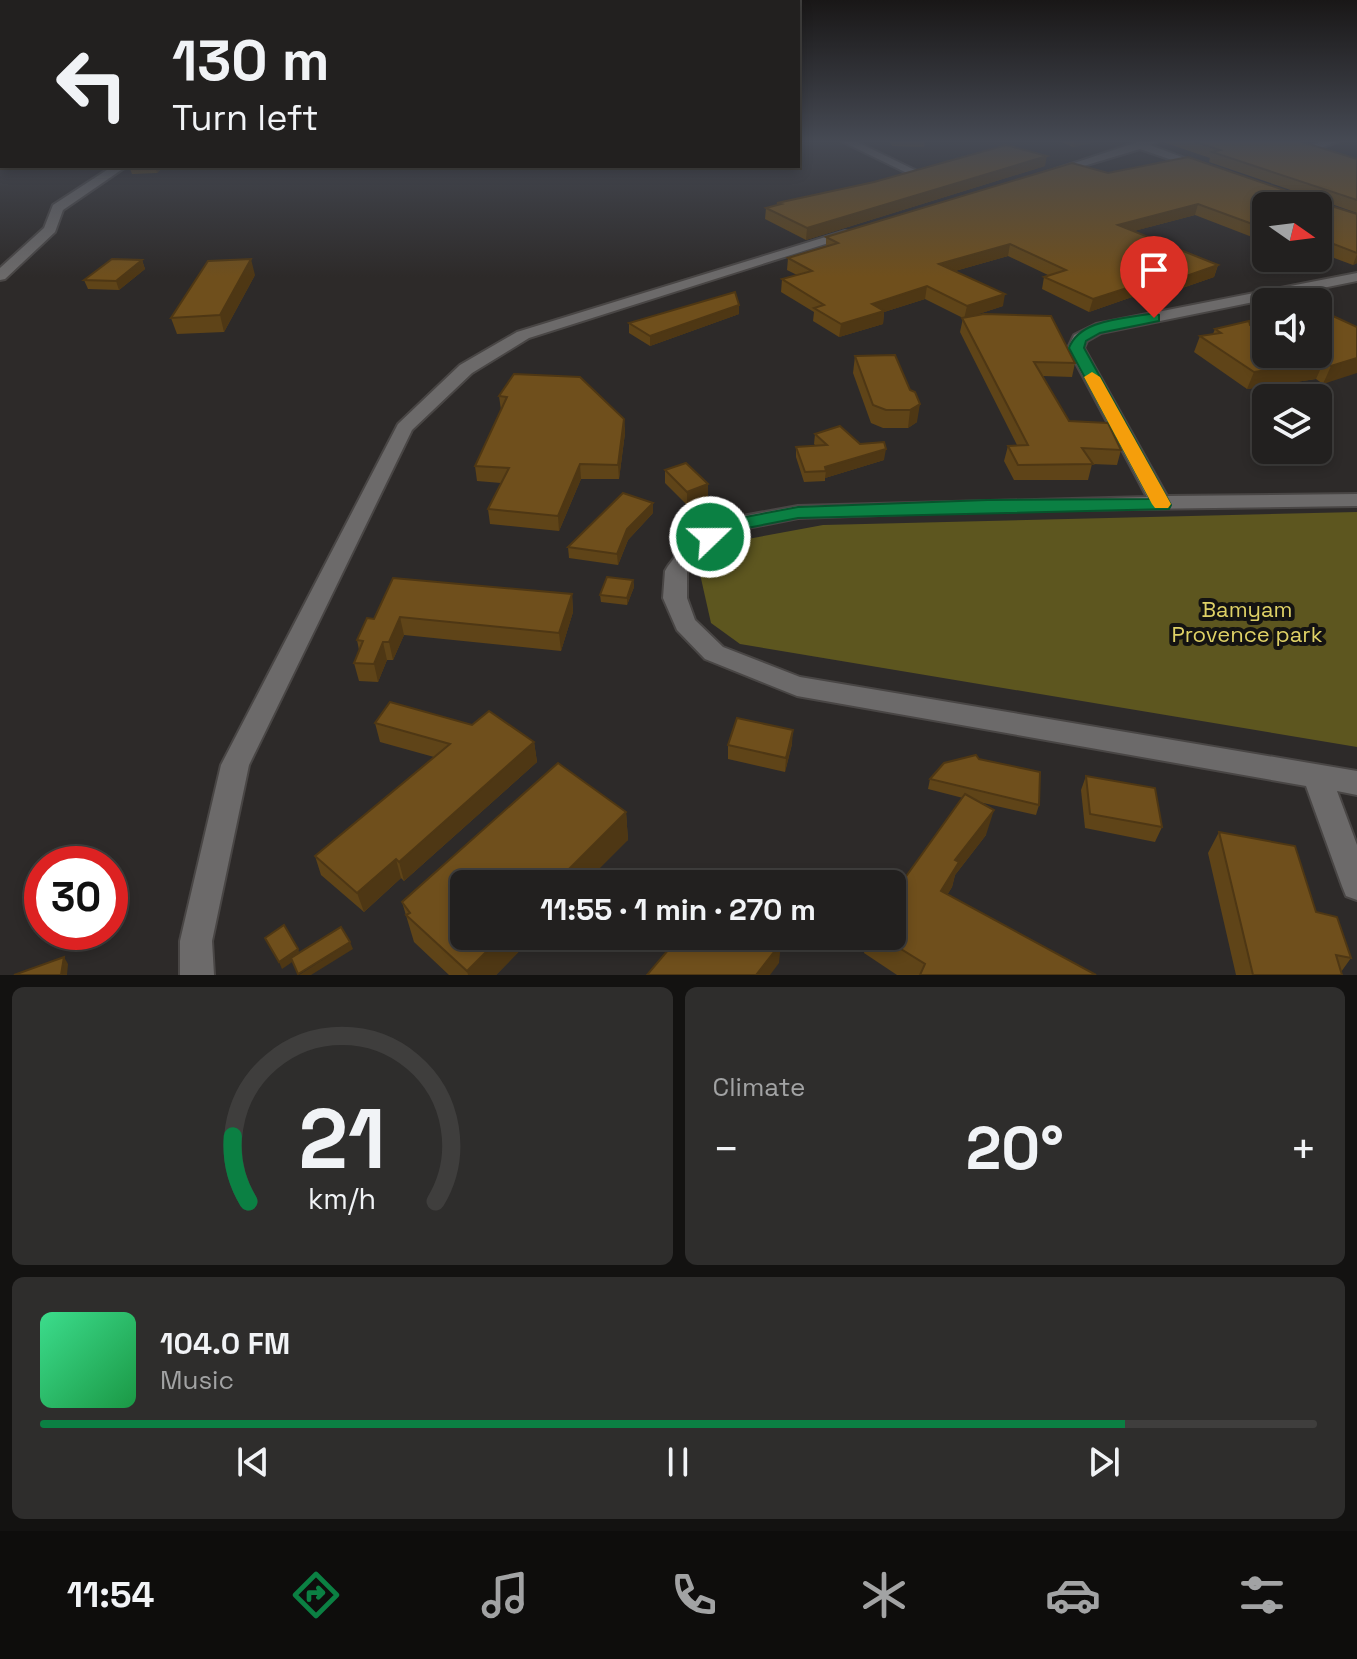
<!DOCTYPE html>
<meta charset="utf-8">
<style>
body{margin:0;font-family:"Space Grotesk",sans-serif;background:#2e2d2c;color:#f1f3f6;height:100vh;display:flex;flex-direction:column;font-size:30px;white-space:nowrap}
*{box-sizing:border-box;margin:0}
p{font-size:26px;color:#a2a3a4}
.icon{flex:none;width:44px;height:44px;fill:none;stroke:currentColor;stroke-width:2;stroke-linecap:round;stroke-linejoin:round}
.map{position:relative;height:975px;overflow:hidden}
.sheet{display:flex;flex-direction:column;gap:12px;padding:12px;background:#131211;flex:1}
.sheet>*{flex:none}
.top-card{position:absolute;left:0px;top:0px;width:800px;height:168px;box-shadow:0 4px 12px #0003,0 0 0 2px #3f3e3d;background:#22201f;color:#f1f3f6;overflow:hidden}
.needle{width:52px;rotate:104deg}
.tools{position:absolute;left:1252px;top:192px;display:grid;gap:16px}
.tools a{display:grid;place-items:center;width:80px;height:80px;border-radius:12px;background:#22201f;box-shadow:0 4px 12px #0003,0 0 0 2px #3f3e3d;font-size:40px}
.speed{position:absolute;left:24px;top:846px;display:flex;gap:16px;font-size:40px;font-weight:700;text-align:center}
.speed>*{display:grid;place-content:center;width:104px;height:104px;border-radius:50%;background:#22201f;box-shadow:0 4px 12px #0003,0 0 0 2px #3f3e3d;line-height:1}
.speed .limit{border:12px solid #d22;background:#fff;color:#111}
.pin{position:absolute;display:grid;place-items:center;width:68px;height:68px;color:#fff;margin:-82px -34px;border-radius:50% 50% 50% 0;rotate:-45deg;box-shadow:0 0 8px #0007}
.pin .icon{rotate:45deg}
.me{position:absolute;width:88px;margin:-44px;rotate:68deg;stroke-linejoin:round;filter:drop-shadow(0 0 6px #0008)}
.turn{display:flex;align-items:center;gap:28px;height:168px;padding:0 40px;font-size:36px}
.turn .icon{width:104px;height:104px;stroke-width:2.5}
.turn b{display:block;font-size:56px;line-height:68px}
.big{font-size:60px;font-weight:800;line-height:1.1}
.sheet .card{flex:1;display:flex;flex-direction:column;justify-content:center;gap:12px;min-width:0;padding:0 28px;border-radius:12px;background:#2e2d2c}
.sheet .dial{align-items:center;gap:0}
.dial svg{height:208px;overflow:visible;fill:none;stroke:#3f3e3d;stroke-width:7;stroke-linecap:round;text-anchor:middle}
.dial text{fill:#f1f3f6;stroke:none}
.song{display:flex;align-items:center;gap:24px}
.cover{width:96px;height:96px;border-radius:12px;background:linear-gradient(135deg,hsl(150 70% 55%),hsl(140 70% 35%))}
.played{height:8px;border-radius:4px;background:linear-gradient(90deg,#0b8043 85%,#3f3e3d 85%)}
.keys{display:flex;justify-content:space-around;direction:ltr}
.heat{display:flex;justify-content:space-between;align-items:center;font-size:44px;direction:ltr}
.sheet .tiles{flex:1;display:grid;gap:12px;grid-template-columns:1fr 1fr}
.card:last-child{grid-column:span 2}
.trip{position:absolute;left:450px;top:870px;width:456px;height:80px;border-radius:12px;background:#22201f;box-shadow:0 4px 12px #0003,0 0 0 2px #3f3e3d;font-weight:800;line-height:80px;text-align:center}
.menu{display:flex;height:128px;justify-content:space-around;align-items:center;background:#0e0d0c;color:#a2a3a4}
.menu .icon{width:56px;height:56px}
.menu .current{color:#0b8043}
.menu b{font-size:36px;color:#f1f3f6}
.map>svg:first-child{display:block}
.green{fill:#5d561f}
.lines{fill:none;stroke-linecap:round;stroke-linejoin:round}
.minor-casing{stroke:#494645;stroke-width:4}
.minor{fill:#6c6a6a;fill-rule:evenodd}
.wall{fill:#5f4418}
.shaded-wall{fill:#4e3714}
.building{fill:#6f4f1c;stroke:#4e3714;stroke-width:2}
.route{fill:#0b8043;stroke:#07532c;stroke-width:2}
.slow{fill:#f59e0b}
.labels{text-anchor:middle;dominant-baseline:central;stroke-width:8;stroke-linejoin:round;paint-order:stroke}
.park-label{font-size:22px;fill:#dfd166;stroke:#141312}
</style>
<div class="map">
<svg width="1357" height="975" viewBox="0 0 1357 975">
<rect width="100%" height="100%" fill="#2d2a29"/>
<path class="green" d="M1357,512V747L740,644L711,623L700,574L737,541L823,525Z"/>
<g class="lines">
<defs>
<g id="minor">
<path d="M839,140H853L917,171L907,173Z"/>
<path d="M1144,140H1161L1150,145L1211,168L1201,170L1140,149L1057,174L1047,172Z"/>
<path d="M1325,140H1342L1312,151L1307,148Z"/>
<path d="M113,166H127L63,210L55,232L5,279L0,280V268L44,228L53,205Z"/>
<path d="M845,231L857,234L529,338L472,373L412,430L249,765L212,941L214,975H180V941L221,765L398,424L460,365L517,332Z"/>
<path d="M1357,273V281L1101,333L1087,341L1084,348L1167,496L1357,494V506L987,511L798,518L733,531L702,553L687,572V598L695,620L723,647L800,677L1357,771V795L1337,791L1357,845V900L1346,896L1342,886L1306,786L797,696L705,659L677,630L663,598L665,571L668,566L686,543L726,519L798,506L1147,497L1068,348L1074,335L1096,324Z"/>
</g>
</defs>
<use href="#minor" class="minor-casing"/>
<use href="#minor" class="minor"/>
</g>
<g class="wall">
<path d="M889,140H925L924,147L892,146Z"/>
<path d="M1056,140H1104L1073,147Z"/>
<path d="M1163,140H1296L1357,159V213L1320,200L1321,203L1357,214V263L1353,265L1318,252V206H1266V241L1265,242L1195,215L1134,231L1218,265L1214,277L1142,302L1132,297L1089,312L1042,289L1044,277L1048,275L1008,256L955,271L1003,306L972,316L1075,363L1072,377L1043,376L1069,421L1121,450L1117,465L1092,464L1088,480H1014L1004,461L1008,446L1017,445L960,332L963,318L925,299L884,312L883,324L839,337L813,321L814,312L781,292L782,279L797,275L787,270L788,258L826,246V237L1108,173L1314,198L1209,162L1210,158L1163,142Z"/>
<path d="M129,166H164L157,173L132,174Z"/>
<path d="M1045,166L806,240L765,219L766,208L777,205V203L874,182Z"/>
<path d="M142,260L145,269L119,290L88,289L84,280Z"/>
<path d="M255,275L224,332L177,334L171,318Z"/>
<path d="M739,314L650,346L629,333V323Z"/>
<path d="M1250,325L1357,327L1323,384L1316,379L1247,389L1194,352L1200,336L1213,334L1215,329Z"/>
<path d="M855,356L910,390L917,422L908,428H883L871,423L853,373Z"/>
<path d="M499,396L624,419L625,433L619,479H581L559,531L490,524L488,509L501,483L477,481L475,466L501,410Z"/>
<path d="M815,434L860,444L884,460L825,478V481L804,482L796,457V447L816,446L814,444Z"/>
<path d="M665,470L708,484V497L687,505L665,483Z"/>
<path d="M653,513L628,540L618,565L569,558L568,547Z"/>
<path d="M633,580L634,587L627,605L601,602L600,595Z"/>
<path d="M572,594L573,612L561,651L404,635L393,660H387L378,682L359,681L354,663L359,650L357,640L374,619Z"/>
<path d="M375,723L534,742L537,762L404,881L401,878L364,912L321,875L315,856L434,757L380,742Z"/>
<path d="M792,744L785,772L728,759V745Z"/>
<path d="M979,759L1039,805L1036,815L979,802L986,835L955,875L952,887L947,895L1096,975H897L864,953L867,936H892L963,798L928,789L930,779Z"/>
<path d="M1086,776L1162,827L1155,842L1085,828L1081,790Z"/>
<path d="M626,812L628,840L464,936H534L496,975H449L414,942L402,902Z"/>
<path d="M1219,832L1316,912L1351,958L1341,972L1342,975H1236L1208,853Z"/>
</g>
<g class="shaded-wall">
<path d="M1075,140H1104L1073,147Z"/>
<path d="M1047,156L1045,166L806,240L807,228Z"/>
<path d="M155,166H164L157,173Z"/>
<path d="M1198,204L1195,215L1115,236L1118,225Z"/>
<path d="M1010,244L1008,256L937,276L939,264Z"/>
<path d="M1357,254V263L1353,265Z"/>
<path d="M251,259L255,275L224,332L220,315Z"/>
<path d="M142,260L145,269L119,290L116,281Z"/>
<path d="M1218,265L1214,277L1142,302L1146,290Z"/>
<path d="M1136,285L1132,297L1089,312L1093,299Z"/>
<path d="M927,286L925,299L884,312L883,324L839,337L841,324L872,304Z"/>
<path d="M1005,294L1003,306L964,319L967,306Z"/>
<path d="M739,305V314L650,346V336Z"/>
<path d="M1357,358V373L1323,384L1331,366Z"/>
<path d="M1324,361L1316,379L1247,389L1254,372Z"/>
<path d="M920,404L917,422L908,428L910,410Z"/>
<path d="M624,419L625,433L619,479L618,465Z"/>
<path d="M886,449L884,460L825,478L826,471L825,467Z"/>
<path d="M580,464L581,479L559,531L558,516Z"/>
<path d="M708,484V497L687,505V492Z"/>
<path d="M653,503V513L628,540L618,565L617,554L627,529Z"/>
<path d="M633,580L634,587L627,605V598Z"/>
<path d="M572,594L573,612L561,651L559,633Z"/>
<path d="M400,617L404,635L393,660L389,642Z"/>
<path d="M383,642L387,660L378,682L374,664Z"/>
<path d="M793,730L792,744L785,772L786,758Z"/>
<path d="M534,742L537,762L404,881L399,862Z"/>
<path d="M994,810L986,835L955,875L952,887L934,916L941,891L955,860Z"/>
<path d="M626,812L628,840L584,884H554Z"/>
<path d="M396,859L401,878L364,912L357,893Z"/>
<path d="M502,936H534L496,975H468L467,971Z"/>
<path d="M350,942L353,949L311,975H299Z"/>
<path d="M781,943L779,963L770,975H756Z"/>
<path d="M298,949L301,956L282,969L279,962Z"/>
<path d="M64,957L68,964L67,975H61Z"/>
</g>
<g class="building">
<path d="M1190,140H1296L1357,159V200L1212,152L1220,150Z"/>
<path d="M1006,145L1047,156L807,228L766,208L781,204L777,203L874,182Z"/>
<path d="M1188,157L1307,198H1319L1321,203L1357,214V253L1318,238V206H1266V229L1198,204L1118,225L1218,265L1146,290L1136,285L1093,299L1044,277L1066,270L1010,244L939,264L1005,294L967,306L927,286L872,304L884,311L841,324L814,308L824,305L782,279L812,271L788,258L838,243L826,237L1072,163L1108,173Z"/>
<path d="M112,259L142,260L116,281L84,280Z"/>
<path d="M251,259L220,315L171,318L208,261Z"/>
<path d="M735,292L739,305L650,336L629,323Z"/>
<path d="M984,314L1051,316L1075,363L1034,362L1069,421L1108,423L1121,450L1082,448L1093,464L1018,465L1008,446L1028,445L962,318Z"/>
<path d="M1333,316L1357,327V358L1331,366L1324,361L1254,372L1200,336L1221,333L1215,329L1249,321L1250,325L1266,324V354H1318V318Z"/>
<path d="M895,355L910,390L915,392L920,404L910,410H886L873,405L855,356Z"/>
<path d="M514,374L580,377L624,419L618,465L580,464L558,516L488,509L509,468L475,466L507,397L499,396Z"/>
<path d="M840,426L860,444L884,442L886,449L825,467L826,471L805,472L796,447L827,445L815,434Z"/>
<path d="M686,463L708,484L687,492L665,470Z"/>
<path d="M623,493L653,503L627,529L617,554L568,547Z"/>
<path d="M607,577L633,580L627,598L600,595Z"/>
<path d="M393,578L572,594L559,633L400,617L389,642H383L374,664L354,663L363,641L357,640L367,618L374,619Z"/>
<path d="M390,702L472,725L489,711L534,742L399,862L396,859L357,893L315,856L450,744L375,723Z"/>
<path d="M737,718L793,730L786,758L728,745Z"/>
<path d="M976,755L979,759L1040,772L1039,805L930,779L944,763Z"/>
<path d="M558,763L626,812L554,884H464V936H502L467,971L406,915L410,913L402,902Z"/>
<path d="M1086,776L1155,788L1162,827L1090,814Z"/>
<path d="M965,794L994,810L955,860L959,862L941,891L1096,975H920L925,964L880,936H892V896Z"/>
<path d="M1219,832L1295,846L1316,912L1337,917L1351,958L1336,955L1342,975H1253Z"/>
<path d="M284,925L298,949L279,962L265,938Z"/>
<path d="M341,927L350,942L298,974L291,958Z"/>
<path d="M680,936H772L781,943L756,975H647Z"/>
<path d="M64,957L61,975H14Z"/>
</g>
<linearGradient id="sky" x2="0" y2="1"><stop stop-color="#191717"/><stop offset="0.51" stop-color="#464a54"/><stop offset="1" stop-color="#464a54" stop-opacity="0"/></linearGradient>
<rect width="1357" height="277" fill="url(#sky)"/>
<path class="route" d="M1154,313L1159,315V321L1100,333L1086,341L1084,348L1171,505L1169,509L798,518L732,531L710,543L700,537L719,522L798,507L987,500L1150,499L1069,348C1080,318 1127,319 1154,313Z"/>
<path class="slow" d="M1092,372L1100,377L1171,504L1168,508H1155L1152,504L1084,377Z"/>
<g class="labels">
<g class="park-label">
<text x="1247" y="609">Bamyam<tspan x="1247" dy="25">Provence park</tspan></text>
</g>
</g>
</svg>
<div class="tools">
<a><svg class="needle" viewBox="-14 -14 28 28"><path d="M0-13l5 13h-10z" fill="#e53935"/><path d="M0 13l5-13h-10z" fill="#a2a3a4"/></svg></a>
<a><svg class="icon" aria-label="sound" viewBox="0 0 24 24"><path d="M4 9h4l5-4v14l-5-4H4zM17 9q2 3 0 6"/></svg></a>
<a><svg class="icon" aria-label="layers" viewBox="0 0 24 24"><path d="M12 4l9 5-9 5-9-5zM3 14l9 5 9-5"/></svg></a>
</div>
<div class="speed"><div class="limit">30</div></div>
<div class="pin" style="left:1154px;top:318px;background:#d93025"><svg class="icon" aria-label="arrive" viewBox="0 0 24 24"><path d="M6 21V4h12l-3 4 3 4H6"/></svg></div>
<svg class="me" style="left:710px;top:537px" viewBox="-20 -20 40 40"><circle r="17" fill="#0b8043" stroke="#fff" stroke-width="3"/><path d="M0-11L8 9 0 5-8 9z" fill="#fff"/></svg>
<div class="trip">11:55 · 1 min · 270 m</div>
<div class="top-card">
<div class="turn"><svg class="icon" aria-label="left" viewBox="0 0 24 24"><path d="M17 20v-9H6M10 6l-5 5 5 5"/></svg><div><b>130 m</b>Turn left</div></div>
</div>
</div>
<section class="sheet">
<div class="tiles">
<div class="card dial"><svg viewBox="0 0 100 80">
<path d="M14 69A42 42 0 1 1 86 69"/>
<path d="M14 69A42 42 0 0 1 8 44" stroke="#0b8043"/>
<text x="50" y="56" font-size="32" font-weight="700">21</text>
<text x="50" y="72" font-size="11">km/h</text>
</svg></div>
<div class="card"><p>Climate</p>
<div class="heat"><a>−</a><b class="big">20°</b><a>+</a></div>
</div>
<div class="card">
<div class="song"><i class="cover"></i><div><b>104.0 FM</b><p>Music</p></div></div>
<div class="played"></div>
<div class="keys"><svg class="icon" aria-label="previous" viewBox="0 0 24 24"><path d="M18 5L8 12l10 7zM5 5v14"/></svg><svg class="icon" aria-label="pause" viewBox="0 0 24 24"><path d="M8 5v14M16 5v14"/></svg><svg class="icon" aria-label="next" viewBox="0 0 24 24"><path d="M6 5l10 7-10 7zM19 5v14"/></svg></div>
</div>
</div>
</section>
<nav class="menu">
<b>11:54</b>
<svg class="icon current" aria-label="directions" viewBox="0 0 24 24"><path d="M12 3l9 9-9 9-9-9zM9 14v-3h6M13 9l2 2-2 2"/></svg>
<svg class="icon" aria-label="music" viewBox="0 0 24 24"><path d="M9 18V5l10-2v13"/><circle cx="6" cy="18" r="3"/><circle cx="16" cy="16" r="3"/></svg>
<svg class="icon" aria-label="phone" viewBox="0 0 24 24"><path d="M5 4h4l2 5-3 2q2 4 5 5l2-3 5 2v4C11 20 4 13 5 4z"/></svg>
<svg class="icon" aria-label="climate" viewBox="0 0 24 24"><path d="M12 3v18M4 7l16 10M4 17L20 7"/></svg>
<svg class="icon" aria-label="car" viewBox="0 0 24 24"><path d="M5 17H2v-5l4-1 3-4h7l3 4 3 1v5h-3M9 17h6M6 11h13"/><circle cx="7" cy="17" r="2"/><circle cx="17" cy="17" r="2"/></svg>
<svg class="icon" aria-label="filters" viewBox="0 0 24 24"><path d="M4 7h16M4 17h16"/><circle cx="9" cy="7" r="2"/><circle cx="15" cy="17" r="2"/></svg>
</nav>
